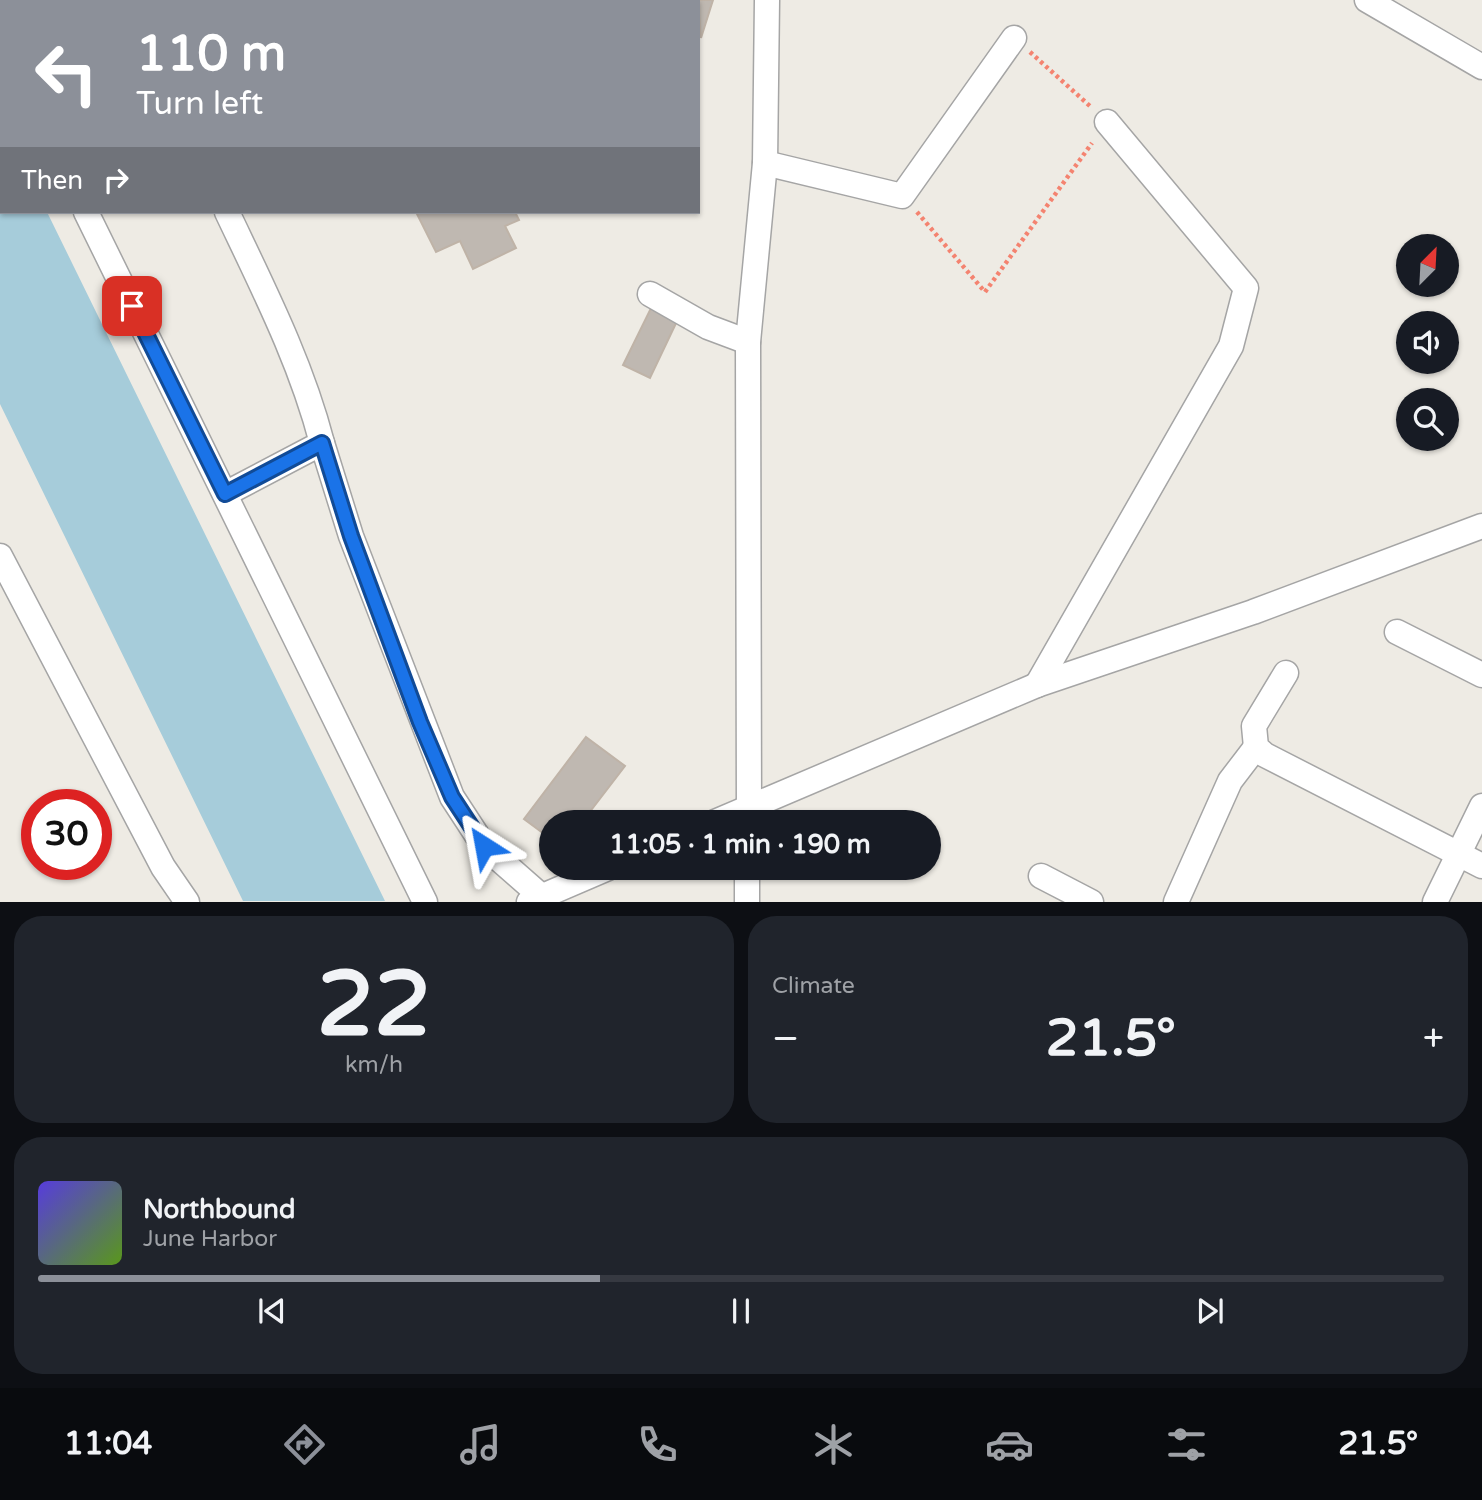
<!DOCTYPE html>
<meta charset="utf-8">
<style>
body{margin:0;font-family:"Varela Round",sans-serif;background:#20242c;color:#f1f3f6;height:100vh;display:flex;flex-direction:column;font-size:26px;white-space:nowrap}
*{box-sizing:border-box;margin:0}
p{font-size:23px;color:#9ea1a6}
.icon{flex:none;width:38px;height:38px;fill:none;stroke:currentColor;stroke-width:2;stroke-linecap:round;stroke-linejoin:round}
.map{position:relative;height:902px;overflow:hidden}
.drawer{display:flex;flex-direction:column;gap:14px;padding:14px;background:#0d0f14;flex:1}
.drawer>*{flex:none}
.top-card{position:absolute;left:0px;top:0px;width:700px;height:214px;box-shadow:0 2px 5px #0004;background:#8c9099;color:#fff;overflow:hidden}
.needle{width:46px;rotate:24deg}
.buttons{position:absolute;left:1396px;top:234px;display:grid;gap:14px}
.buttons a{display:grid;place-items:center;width:63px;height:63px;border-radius:50%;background:#171b24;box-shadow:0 2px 5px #0004;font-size:35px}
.speed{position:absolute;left:21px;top:789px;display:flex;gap:14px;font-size:35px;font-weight:700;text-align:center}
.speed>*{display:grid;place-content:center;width:91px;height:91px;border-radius:50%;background:#171b24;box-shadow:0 2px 5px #0004;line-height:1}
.speed .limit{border:10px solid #d22;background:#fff;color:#111}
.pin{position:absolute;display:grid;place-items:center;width:60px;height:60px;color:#fff;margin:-30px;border-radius:14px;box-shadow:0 4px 10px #0006}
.me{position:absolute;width:77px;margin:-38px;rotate:326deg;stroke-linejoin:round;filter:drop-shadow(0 0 5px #0008)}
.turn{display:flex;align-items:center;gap:24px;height:147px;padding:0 21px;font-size:32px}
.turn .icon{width:91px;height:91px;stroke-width:2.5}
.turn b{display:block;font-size:49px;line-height:60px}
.then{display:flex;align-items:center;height:66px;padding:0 21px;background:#0003;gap:14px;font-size:26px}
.big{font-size:52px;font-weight:700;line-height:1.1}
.drawer .tile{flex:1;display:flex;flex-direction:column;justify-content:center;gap:10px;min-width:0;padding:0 24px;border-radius:28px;background:#20242c}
.drawer .dial{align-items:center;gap:0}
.dial b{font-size:91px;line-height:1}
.song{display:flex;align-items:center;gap:21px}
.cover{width:84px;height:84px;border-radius:10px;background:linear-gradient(135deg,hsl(250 70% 55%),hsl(90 70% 35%))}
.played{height:7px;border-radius:4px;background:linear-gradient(90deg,#8c9099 40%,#363941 40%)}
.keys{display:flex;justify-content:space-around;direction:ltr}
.heat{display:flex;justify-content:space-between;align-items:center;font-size:38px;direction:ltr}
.drawer .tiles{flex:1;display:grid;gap:14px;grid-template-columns:1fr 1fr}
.tile:last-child{grid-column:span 2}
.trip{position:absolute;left:539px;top:810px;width:402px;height:70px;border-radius:35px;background:#171b24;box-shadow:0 2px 5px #0004;font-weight:700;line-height:70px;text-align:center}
.dock{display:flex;height:112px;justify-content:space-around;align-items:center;background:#090b0e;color:#9ea1a6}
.dock .icon{width:49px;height:49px}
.dock .active{color:#8c9099}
.dock b{font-size:32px;color:#f1f3f6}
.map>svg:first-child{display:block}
.water{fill:#a6ccda}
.building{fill:#bfb8b1;stroke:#bfb3a7;stroke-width:2}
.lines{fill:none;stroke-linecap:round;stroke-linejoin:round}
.service-casing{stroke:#a5a5a5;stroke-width:15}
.minor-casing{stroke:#a5a5a5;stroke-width:27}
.path{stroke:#f48370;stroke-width:4.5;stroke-dasharray:3.5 3.5;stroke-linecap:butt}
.service{stroke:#fff;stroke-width:12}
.minor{stroke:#fff;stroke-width:24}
.route-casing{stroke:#114b97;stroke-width:18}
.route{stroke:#1a73e8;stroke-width:12}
</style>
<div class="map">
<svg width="1482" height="902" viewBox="0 0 1482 902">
<rect width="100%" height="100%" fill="#eeebe4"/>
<path class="water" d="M0,116L2,212H47L385,901H243L0,404Z"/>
<g class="building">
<path d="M669,0H713L701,38L698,2Z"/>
<path d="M416,212H515L519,220L505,226L516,248L473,269L460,241L436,252Z"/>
<path d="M653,304L679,317L650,378L623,365Z"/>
<path d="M586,737L625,766L582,822H551V839L524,819Z"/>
</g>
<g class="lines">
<defs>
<path id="service" d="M572,0L573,2"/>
<g id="minor">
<path d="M130,0V2"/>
<path d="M263,0V2"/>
<path d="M1367,0L1482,67"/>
<path d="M0,37L2,41"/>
<path d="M765,163L902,196L1014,38"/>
<path d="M86,212L425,902"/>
<path d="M650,294L708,327L748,342"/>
<path d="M322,443L351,536L452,797L484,846L541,896"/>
<path d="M225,494L322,443C301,362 263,288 227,212"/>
<path d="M0,556L163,867L187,902"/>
<path d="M1397,632L1482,675"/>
<path d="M1286,673L1254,726L1256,747L1265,755L1482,866"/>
<path d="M1037,685L1231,346L1246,288L1107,122"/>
<path d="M715,822L1037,685L1253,612L1482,526"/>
<path d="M749,822L748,342L765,163L767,0"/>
<path d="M1041,876L1091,902"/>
<path d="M529,902L608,868"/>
<path d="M747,902V868"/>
<path d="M1176,902L1230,781L1256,747"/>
<path d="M1435,902L1482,806"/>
</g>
</defs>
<use href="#service" class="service-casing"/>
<use href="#minor" class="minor-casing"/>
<g class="path">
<path d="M1030,52L1091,107"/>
<path d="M917,212L985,292L1092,143"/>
</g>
<use href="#service" class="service"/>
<use href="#minor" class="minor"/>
</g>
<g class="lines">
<defs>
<path id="route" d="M132,306L225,494L322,443L351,536L420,722L452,797L484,846"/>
</defs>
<use href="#route" class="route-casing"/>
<use href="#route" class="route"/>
</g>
</svg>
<div class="buttons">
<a><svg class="needle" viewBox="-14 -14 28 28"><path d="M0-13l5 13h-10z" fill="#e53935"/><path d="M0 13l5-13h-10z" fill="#9ea1a6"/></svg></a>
<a><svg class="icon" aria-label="sound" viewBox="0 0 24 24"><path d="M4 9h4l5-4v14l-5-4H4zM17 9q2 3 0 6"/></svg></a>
<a><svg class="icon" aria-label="search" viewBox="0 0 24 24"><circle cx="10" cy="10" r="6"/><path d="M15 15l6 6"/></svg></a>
</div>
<div class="speed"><div class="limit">30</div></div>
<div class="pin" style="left:132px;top:306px;background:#d93025"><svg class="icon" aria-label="arrive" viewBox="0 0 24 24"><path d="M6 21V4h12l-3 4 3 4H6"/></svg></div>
<svg class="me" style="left:484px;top:846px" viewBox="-20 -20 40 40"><path d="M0-17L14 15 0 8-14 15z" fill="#1a73e8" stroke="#fff" stroke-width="4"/></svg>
<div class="trip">11:05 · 1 min · 190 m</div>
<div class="top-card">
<div class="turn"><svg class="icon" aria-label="left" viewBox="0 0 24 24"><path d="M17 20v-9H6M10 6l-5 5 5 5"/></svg><div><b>110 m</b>Turn left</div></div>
<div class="then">Then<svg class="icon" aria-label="right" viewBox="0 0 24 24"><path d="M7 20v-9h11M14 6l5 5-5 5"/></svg></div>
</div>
</div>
<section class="drawer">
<div class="tiles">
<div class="tile dial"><b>22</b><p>km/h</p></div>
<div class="tile"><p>Climate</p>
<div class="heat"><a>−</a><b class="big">21.5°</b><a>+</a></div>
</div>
<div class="tile">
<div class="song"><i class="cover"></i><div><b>Northbound</b><p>June Harbor</p></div></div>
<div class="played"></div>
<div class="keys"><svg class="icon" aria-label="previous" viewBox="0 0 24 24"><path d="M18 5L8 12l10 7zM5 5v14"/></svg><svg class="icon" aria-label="pause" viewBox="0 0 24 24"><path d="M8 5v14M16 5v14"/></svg><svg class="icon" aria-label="next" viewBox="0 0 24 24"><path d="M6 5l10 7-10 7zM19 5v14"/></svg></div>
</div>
</div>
</section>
<nav class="dock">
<b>11:04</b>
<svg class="icon active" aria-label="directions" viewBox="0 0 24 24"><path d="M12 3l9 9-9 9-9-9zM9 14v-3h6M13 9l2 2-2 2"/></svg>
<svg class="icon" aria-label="music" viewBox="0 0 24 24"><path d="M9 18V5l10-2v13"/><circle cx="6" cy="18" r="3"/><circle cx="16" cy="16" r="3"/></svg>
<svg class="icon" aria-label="phone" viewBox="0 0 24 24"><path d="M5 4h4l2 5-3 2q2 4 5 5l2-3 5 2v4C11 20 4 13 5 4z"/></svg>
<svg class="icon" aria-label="climate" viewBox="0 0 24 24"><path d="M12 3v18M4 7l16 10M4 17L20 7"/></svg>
<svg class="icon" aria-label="car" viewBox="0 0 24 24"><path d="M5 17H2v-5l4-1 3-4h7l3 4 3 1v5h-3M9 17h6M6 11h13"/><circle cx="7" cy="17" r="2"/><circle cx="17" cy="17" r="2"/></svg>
<svg class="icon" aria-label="filters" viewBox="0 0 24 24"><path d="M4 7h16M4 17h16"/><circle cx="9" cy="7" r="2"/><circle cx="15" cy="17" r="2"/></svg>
<b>21.5°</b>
</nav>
